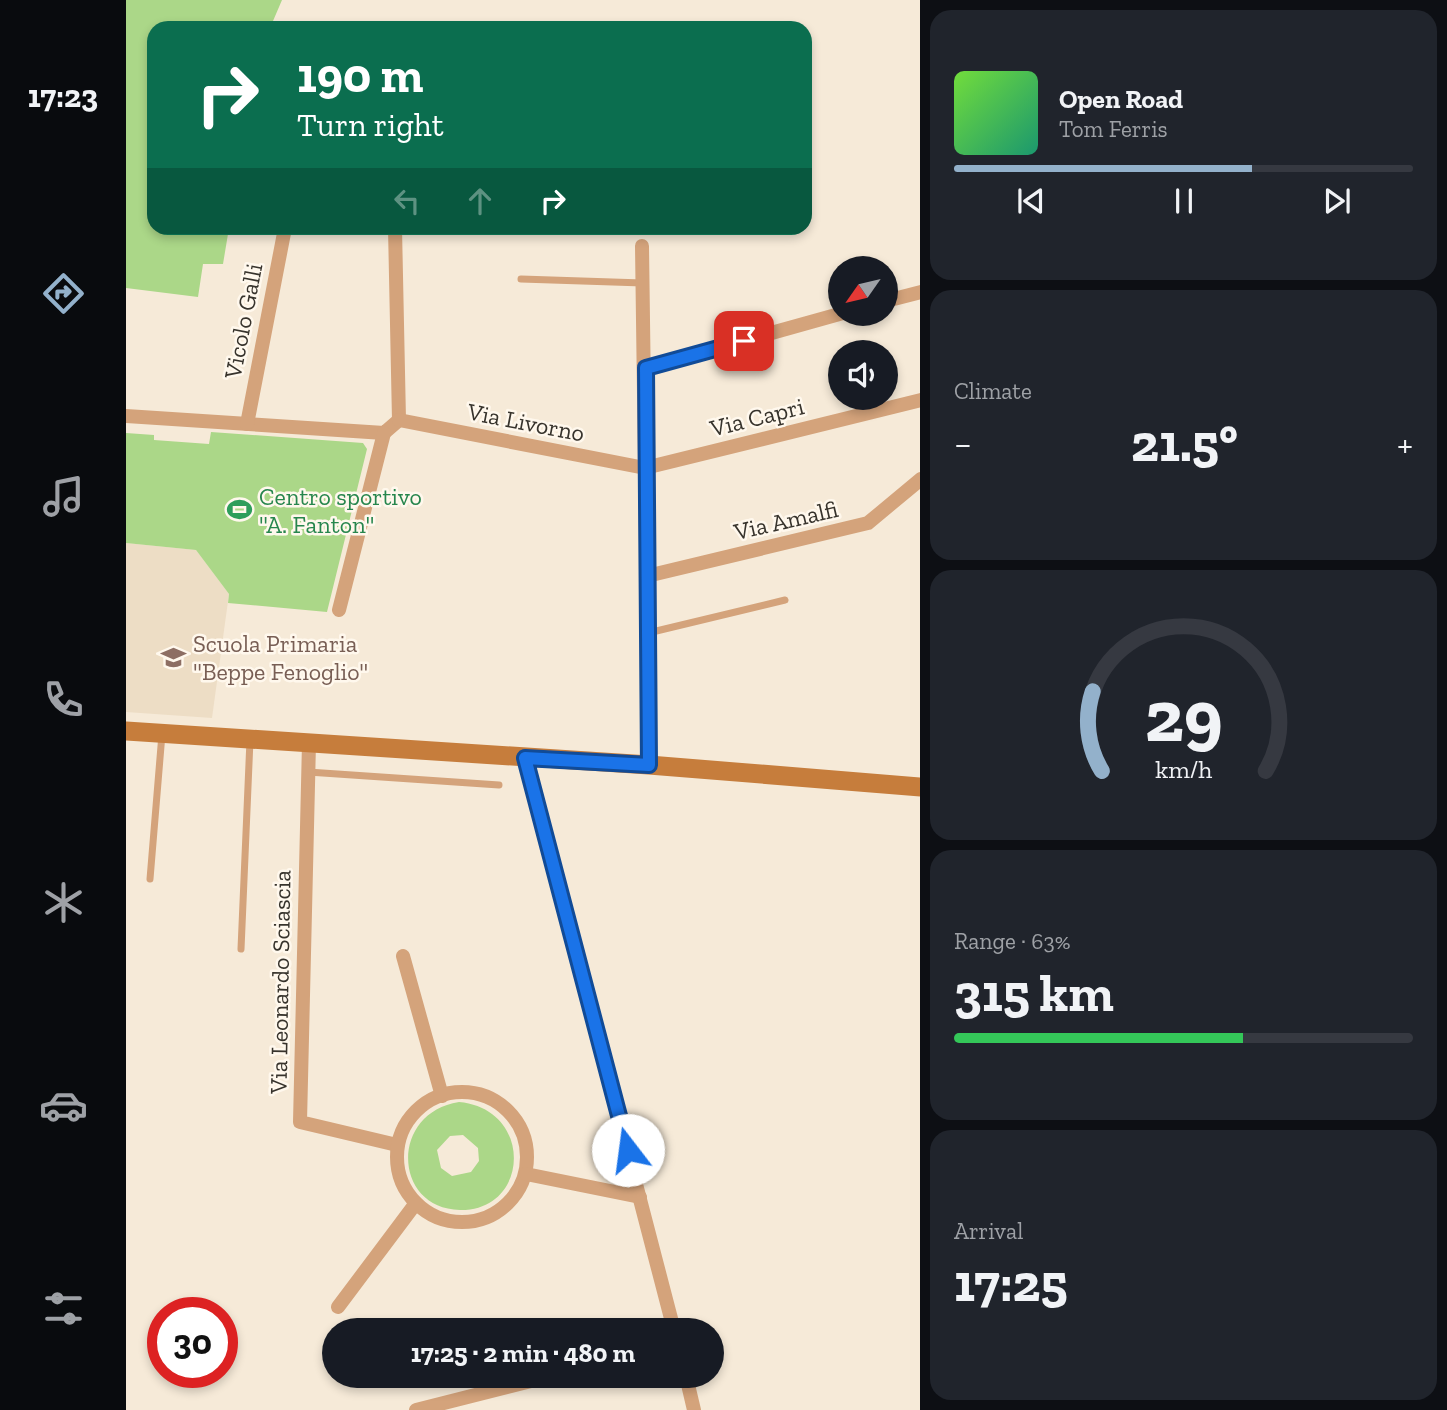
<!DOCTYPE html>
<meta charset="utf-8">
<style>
body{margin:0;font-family:"Zilla Slab",serif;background:#20242c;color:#f1f3f6;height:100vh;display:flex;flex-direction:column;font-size:26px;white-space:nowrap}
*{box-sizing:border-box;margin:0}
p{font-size:23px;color:#9ea1a6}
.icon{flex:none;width:38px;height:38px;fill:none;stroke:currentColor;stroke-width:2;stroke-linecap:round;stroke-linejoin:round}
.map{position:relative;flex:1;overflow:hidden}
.side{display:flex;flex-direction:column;gap:10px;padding:10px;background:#0d0f14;width:527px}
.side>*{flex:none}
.hud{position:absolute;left:21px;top:21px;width:665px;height:214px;border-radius:21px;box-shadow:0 4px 10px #0003;background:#0b6e4f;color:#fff;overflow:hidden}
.needle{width:46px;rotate:236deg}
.fabs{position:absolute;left:702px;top:256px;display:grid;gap:14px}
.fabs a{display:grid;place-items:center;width:70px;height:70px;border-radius:50%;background:#171b24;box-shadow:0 4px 10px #0003;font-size:35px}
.speed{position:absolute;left:21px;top:1297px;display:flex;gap:14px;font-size:35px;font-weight:700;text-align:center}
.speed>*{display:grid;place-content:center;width:91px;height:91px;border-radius:50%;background:#171b24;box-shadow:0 4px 10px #0003;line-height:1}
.speed .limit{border:10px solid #d22;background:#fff;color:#111}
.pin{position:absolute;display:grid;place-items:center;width:60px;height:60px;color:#fff;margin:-30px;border-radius:14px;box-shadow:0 4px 10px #0006}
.me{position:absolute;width:77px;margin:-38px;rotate:345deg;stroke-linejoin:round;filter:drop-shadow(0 0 5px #0008)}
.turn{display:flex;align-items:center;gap:24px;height:147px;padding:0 35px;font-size:32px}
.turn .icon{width:91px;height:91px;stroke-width:2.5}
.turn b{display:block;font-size:49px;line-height:60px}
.lanes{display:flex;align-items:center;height:66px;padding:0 35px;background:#0003;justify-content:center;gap:35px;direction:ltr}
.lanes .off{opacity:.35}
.big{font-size:52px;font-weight:700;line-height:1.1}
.side .tile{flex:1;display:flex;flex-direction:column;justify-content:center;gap:10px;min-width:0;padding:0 24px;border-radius:21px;background:#20242c}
.side .dial{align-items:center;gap:0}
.dial svg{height:182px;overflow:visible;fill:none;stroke:#363941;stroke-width:7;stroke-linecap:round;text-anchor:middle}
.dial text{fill:#f1f3f6;stroke:none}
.song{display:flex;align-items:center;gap:21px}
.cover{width:84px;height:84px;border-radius:10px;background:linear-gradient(135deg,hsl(100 70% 55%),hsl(160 70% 35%))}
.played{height:7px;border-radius:4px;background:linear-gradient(90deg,#93b1cb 65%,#363941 65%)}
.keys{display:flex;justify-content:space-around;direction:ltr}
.heat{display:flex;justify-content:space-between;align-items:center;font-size:38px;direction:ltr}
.charge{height:10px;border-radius:5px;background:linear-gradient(90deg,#34c759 63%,#363941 0)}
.trip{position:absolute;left:196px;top:1318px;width:402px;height:70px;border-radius:35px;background:#171b24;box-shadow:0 4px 10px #0003;font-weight:700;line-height:70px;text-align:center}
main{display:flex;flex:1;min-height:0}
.dock{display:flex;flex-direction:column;width:126px;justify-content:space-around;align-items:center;background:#090b0e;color:#9ea1a6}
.dock .icon{width:49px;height:49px}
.dock .active{color:#93b1cb}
.dock b{font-size:32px;color:#f1f3f6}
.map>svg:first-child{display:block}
.built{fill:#edddc5}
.green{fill:#abd788;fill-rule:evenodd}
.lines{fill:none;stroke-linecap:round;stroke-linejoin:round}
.lane{stroke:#d4a37b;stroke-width:7}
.street{stroke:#d4a37b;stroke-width:14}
.secondary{stroke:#c67d3c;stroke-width:19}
.route-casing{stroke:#114b97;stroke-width:18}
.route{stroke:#1a73e8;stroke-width:12}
.labels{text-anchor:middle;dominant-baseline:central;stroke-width:5;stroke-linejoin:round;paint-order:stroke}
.street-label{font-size:24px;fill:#37332c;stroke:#fff8ed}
.leisure-label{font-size:24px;fill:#27864d;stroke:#fff8ed;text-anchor:start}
.education-label{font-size:24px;fill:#785e54;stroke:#fff8ed;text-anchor:start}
</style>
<main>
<nav class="dock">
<b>17:23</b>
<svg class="icon active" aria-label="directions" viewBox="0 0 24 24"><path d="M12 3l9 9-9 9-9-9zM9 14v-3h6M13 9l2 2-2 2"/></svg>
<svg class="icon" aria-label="music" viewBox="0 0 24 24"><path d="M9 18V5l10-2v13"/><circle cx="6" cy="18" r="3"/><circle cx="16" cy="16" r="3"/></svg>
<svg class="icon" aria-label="phone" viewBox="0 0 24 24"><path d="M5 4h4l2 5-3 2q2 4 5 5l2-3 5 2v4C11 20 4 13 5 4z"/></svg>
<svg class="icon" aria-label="climate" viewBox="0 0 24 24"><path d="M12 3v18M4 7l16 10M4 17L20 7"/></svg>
<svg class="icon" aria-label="car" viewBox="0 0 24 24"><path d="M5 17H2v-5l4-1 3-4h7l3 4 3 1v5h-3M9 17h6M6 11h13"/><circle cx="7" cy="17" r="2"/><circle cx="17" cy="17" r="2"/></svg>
<svg class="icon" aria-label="filters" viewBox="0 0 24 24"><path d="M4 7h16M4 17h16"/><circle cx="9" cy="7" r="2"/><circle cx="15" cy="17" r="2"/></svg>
</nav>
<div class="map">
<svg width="795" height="1410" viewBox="0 0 795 1410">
<rect width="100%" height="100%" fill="#f6ead8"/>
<path class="built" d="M0,543L70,550L103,594L86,718L0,712Z"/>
<g class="green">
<path d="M0,0H156L144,28H28V228H103L97,264H77L72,297L0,288Z"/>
<path d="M85,432L237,443L241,449L201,612L102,603L103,594L70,550L0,543V433L28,435V440L83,444Z"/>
<path d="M333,1102C408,1109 404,1211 334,1210C267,1209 263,1113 333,1102ZM337,1135L352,1148L353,1161L345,1172L326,1176L315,1168L311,1150L324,1136Z"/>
</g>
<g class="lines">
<g class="lane">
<path d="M395,279L517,283"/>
<path d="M522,633L659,600"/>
<path d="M182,772L373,785"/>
<path d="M24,879L36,734"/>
<path d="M115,949L124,740"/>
</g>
<g class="street">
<path d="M269,228L273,420"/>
<path d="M516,246L523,765"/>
<path d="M760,301L795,292"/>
<path d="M520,368L717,313"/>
<path d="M0,416L258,433L273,420"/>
<path d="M273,420L519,468L795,400"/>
<path d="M121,424L159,228"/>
<path d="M521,576L742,523L795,479"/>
<path d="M213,610L258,433"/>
<path d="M183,743L174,1122L271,1145"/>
<path d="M399,758L548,1330"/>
<path d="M277,956L316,1096"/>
<circle cx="336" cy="1157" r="65"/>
<path d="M400,1174L514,1197"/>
<path d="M212,1307L290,1203"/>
<path d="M560,1376L568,1410"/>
<path d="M290,1410L425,1376"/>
</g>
<path class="secondary" d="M0,731L523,765L795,787"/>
</g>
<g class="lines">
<defs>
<path id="route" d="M502,1150L399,758L523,765L520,368L618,341"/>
</defs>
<use href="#route" class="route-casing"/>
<use href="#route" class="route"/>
</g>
<defs>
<symbol id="stadium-bare" viewBox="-9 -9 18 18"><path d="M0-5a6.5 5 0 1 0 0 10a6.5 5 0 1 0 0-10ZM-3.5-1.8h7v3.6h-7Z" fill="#2e9e5b" stroke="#fff8ed" stroke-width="2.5" paint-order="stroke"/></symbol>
<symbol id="school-bare" viewBox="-9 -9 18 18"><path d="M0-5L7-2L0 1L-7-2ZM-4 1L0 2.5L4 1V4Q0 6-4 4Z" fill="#8d6e63" stroke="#fff8ed" stroke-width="2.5" paint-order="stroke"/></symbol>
</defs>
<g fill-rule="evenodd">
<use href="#stadium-bare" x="96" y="492" width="35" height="35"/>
<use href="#school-bare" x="30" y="640" width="35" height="35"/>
</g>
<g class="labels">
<g class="street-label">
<text transform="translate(117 321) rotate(-79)">Vicolo Galli</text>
<text transform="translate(631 417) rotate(-14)">Via Capri</text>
<text transform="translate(400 422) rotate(11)">Via Livorno</text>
<text transform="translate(660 520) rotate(-13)">Via Amalfi</text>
<text transform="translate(154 982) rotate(-89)">Via Leonardo Sciascia</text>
</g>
<g class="leisure-label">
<text x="133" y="496">Centro sportivo<tspan x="133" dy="28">"A. Fanton"</tspan></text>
</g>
<g class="education-label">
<text x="67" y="643">Scuola Primaria<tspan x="67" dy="28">"Beppe Fenoglio"</tspan></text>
</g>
</g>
</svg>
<div class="fabs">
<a><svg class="needle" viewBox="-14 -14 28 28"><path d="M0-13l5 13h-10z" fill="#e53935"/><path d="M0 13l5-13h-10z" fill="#9ea1a6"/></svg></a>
<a><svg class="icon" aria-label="sound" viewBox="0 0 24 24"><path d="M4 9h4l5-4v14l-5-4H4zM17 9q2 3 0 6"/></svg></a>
</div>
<div class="speed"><div class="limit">30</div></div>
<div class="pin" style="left:618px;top:341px;background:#d93025"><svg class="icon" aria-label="arrive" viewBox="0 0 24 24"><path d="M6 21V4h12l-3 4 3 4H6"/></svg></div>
<svg class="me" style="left:502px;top:1150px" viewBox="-20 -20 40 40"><circle r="19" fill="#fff"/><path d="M0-13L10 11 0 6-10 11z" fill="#1a73e8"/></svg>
<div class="trip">17:25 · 2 min · 480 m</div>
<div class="hud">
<div class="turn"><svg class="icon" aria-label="right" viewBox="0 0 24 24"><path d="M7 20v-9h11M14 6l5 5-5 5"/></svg><div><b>190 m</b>Turn right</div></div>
<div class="lanes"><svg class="icon off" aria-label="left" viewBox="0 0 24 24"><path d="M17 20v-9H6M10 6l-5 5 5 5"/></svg><svg class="icon off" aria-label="ahead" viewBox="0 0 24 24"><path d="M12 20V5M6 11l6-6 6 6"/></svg><svg class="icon" aria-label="right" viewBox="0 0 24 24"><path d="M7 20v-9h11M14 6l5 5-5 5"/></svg></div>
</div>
</div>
<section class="side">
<div class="tile">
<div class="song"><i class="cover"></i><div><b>Open Road</b><p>Tom Ferris</p></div></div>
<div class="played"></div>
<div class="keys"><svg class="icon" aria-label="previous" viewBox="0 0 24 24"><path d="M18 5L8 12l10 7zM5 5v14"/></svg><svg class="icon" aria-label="pause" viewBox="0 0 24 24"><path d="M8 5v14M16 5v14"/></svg><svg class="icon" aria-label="next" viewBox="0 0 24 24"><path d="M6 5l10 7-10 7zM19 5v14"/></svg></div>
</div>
<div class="tile"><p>Climate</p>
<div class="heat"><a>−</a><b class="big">21.5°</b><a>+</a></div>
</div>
<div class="tile dial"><svg viewBox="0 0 100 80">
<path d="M14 69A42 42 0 1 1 86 69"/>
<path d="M14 69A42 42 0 0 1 10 34" stroke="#93b1cb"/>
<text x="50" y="56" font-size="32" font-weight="700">29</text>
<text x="50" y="72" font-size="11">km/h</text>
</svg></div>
<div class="tile"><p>Range · 63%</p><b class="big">315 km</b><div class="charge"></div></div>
<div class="tile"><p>Arrival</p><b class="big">17:25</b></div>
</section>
</main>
